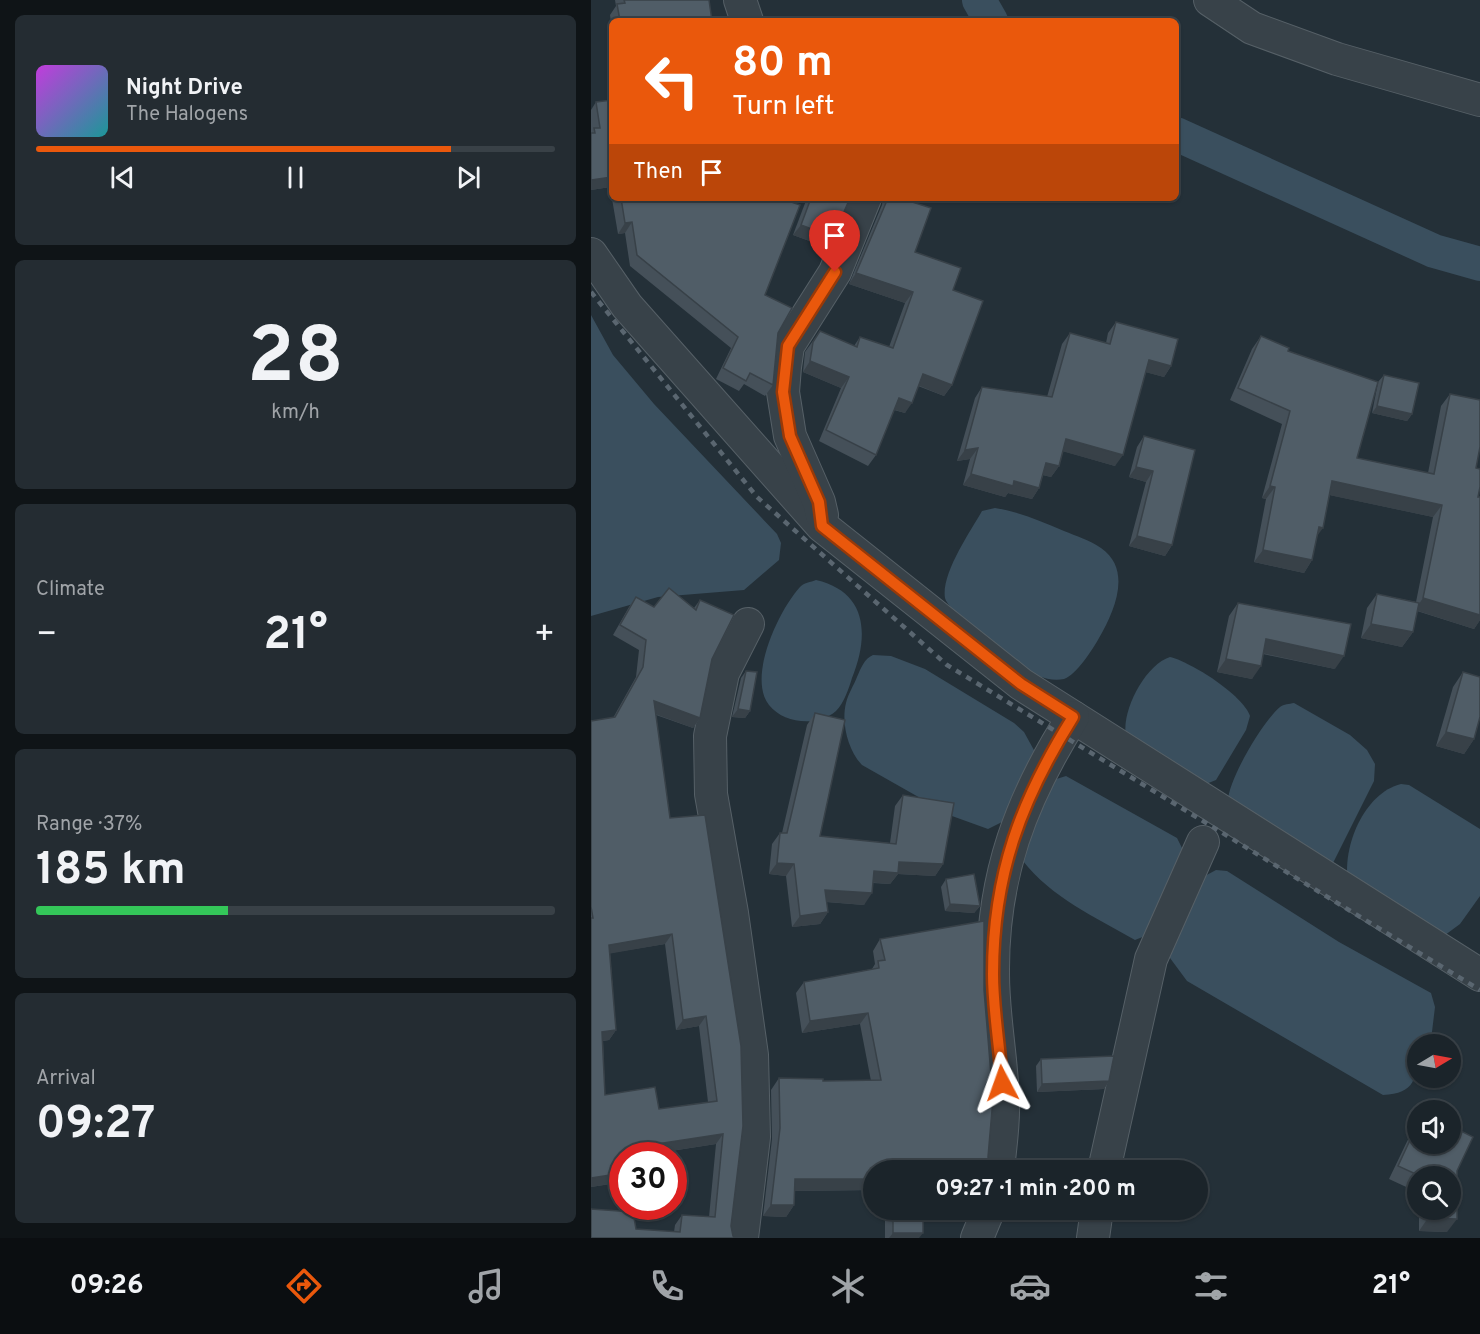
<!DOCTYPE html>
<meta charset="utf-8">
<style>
body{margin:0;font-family:Overpass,sans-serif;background:#242c32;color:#f1f3f6;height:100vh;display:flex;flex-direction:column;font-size:22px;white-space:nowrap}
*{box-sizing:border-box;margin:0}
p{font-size:20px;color:#a0a4a8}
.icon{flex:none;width:33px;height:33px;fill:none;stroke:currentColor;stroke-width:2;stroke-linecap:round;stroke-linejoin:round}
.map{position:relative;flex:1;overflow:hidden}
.panel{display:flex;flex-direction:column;gap:15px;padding:15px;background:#0f1417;width:591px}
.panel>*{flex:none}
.hud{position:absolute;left:18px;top:18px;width:570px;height:183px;border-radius:9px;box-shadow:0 2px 4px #0004,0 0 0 2px #394147;background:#ea580c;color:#fff;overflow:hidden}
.needle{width:39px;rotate:80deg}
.fabs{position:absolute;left:816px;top:1034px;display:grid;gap:12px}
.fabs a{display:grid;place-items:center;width:54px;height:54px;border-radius:50%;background:#1b242a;box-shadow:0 2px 4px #0004,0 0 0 2px #394147;font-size:30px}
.speed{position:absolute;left:18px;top:1142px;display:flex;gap:12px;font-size:30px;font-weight:700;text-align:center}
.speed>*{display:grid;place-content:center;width:78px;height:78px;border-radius:50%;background:#1b242a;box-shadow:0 2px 4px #0004,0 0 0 2px #394147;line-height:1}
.speed .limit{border:9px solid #d22;background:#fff;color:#111}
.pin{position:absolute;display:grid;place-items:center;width:51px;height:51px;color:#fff;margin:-62px -26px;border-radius:50% 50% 50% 0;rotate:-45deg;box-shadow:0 0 6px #0007}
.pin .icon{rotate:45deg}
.me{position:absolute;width:66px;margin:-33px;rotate:356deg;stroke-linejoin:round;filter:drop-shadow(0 0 4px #0008)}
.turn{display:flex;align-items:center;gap:21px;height:126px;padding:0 24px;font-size:27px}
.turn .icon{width:78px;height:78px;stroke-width:2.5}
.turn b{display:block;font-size:42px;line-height:51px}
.then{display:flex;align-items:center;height:57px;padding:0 24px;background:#0003;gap:12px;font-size:22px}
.big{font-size:45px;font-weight:700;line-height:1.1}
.panel .tile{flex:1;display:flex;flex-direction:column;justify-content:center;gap:9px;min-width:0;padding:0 21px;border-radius:9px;background:#242c32}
.panel .dial{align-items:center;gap:0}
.dial b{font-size:78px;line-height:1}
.song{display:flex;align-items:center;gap:18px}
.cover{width:72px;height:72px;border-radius:9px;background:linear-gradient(135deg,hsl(290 70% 55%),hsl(180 70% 35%))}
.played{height:6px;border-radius:3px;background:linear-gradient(90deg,#ea580c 80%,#394147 80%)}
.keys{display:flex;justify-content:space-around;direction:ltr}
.heat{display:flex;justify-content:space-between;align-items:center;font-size:33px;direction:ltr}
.charge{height:9px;border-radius:4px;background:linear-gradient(90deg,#34c759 37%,#394147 0)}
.trip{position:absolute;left:272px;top:1160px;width:345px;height:60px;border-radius:30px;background:#1b242a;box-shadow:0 2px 4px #0004,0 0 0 2px #394147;font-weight:700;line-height:60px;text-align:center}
.dock{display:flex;height:96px;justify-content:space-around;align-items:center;background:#0b0e11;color:#a0a4a8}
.dock .icon{width:42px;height:42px}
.dock .current{color:#ea580c}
.dock b{font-size:27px;color:#f1f3f6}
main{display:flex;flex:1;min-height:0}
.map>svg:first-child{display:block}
.water{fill:#3a4f5e}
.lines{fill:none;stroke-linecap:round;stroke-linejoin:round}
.canal{stroke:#3a4f5e;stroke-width:34}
.minor-casing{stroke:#566067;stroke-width:34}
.minor{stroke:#384249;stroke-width:32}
.rail{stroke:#5a6670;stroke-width:4.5;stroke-dasharray:6 6;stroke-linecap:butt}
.wall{fill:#455059;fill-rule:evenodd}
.shaded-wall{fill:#384148}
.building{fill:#505d67;stroke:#384148;stroke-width:1.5;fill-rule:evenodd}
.route-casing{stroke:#983908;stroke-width:15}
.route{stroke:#ea580c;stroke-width:10}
</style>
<main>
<section class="panel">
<div class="tile">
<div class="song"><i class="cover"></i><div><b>Night Drive</b><p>The Halogens</p></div></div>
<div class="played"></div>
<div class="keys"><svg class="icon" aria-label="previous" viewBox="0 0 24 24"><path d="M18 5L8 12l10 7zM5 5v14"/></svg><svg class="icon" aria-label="pause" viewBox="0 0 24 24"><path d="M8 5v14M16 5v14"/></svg><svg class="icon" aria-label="next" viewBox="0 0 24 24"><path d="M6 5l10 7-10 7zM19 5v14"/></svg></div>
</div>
<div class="tile dial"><b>28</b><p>km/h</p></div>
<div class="tile"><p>Climate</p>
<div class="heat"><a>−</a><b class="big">21°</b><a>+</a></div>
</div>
<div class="tile"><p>Range · 37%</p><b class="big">185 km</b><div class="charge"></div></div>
<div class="tile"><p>Arrival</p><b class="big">09:27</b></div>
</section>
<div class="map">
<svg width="889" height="1238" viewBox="0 0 889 1238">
<rect width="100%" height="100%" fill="#243038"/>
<g class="water">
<path d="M0,315L22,355L63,404L186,534L190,543L188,560L153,590L67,597L0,616Z"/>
<path d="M404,508C429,512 449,521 473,531C485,536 499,540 510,548C542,570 523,612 508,638C502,649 485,675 473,679C464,681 456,679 447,676C431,670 357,613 354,598C350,574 379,532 391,511Z"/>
<path d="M225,580C277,592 278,636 261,678C258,688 253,703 245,711C227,727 193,724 178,705C156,677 188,610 209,587C212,583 220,582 225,580Z"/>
<path d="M282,655L300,656L334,669L423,723L433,732L444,752L413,821L397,829L361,816L271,765C257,750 250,723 255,703C257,694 263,685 266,677C270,668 273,659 282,655Z"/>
<path d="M579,657C600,662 652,695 659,716L655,730L625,780L610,786L535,736C530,711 554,665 579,657Z"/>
<path d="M703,703L759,735L776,750L784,764L783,781L739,869L637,801C637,780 672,721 689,707C693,704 698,704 703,703Z"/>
<path d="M475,776L586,838L591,848L592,861L554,936L544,940C504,917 460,897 432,861L435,827L459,781Z"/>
<path d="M810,784L818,785L889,829V896L869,924L850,938L757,882C751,847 773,793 810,784Z"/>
<path d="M625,870L636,871L748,942L840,993L844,1007L840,1040L839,1044H826C826,1074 828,1093 792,1095L596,981L579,958V938L612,877Z"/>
</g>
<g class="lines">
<g class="canal">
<path d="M388,0L400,21"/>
<path d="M585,134L843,251L889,264"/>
</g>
<defs>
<g id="minor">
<path d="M149,0L156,21"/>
<path d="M619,0L661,28L746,59L889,100"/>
<path d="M0,254L36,306L231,526L430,684L889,975"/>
<path d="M231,515L228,502L199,436L192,392L194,367L197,346L244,272L274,198"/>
<path d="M407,1170C409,1148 413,1124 412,1102C411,1059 402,1017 402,974C401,876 430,799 482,717"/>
<path d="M513,1170L560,959L612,842"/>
<path d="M151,1238L163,1137L161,1055L141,913L120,794L119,736L132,673L157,624"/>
<path d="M386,1238L398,1209"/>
<path d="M502,1238L506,1209"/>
</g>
</defs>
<use href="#minor" class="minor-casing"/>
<use href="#minor" class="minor"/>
<path class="rail" d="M0,292L166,497L356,665L889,990"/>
</g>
<g class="wall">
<path d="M24,0H118L121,21H21V30L19,15L25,6Z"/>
<path d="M21,100V198H189L174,295L187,333L182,385L174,396L153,384L148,391L125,379L140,348L39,266L34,233L27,234L19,187L0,190V110L5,102Z"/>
<path d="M216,198H259L235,247L202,235Z"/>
<path d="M292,198H320L324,252L362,290L361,385L353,396L327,386L314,413L303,410L285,455L277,466L228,441L250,388L212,372L214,352L229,331L263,346L269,337L298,347L314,303L258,284L291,205Z"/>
<path d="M525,322L580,366L573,377L555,372L524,466L472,451L468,466L460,477L452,475L448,488L441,499L417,493L414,497L372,485L379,459L366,461L384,398L391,387L456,397L471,344L479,333L515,343L517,333Z"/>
<path d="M670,336L697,351L766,458L837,473L850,406L859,394L885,468L887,497H889V620L883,629L826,611L822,632L811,647L770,638L776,608L786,594L825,602L842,517L739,495L726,536L721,560L713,573L663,562L675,499L671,498L691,424L639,400L661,349Z"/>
<path d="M793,375L821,414L816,421L781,413L787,382Z"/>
<path d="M553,436L581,545L574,556L538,546L555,482L538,477L546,447Z"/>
<path d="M78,588L103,608L109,600L143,615L121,659L109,718L102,728L65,715L79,818L114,815L150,1046L152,1126L140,1226L142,1236L145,1238H0V1209L42,1212L45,1229L83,1232L84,1225L91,1215L118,1217L125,1144L61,1154V1155H32V1182L0,1187V721L22,718L45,677L48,650L22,635L38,607L45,597L63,607ZM74,944L85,1030L108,1026L117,1102L68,1109L64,1087L14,1095L12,1041L18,1040L25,1030L19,953Z"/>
<path d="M647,603L744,669L672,654L661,679L626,672L638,616Z"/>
<path d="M155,671L159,711L154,718L141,717L150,678Z"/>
<path d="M872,672L883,739L873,754L845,746L862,687Z"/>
<path d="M224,713L229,836L299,843L304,806L312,795L352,864L344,876L307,874L299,884L282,883L273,905L235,902L237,912L229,924L201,927L195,876L178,874L181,844L189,833H191L216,725Z"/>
<path d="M355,879L389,906L383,913L354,911L350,887Z"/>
<path d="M393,921L282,1170V1190L203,1191V1205L195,1217L172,1216L181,1139L180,1090L188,1078L232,1081H280L269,1024L211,1033L205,993L213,982L281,969L284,964L282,951L289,939Z"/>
<path d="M450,1059L518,1081L513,1089L446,1092L445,1066Z"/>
<path d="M826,1121V1143L866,1171L856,1232L828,1231V1209H860V1176H826V1192L798,1179L823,1127Z"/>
<path d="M294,1209H332L328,1238H294Z"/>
</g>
<g class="shaded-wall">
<path d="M21,177V184L19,187L0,190V180Z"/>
<path d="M41,222L34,233L27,234L34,223Z"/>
<path d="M210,225L242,237L235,247L202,235Z"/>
<path d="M265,273L322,292L314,303L258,284Z"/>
<path d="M558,360L580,366L573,377L550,371Z"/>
<path d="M219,361L258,377L250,388L212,372Z"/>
<path d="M332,374L361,385L353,396L324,384Z"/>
<path d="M308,398L321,403L314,413L301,409Z"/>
<path d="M786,406L821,414L816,421L781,413Z"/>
<path d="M475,439L532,455L524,466L467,450Z"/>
<path d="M387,448L379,459L366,461L374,450Z"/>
<path d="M455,463L468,466L460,477L447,474Z"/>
<path d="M545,467L562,471L555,482L538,477Z"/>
<path d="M380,474L423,481L448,488L441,499L417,493L414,497L372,485Z"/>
<path d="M741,481L851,505L842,517L733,494Z"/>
<path d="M679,486L684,487L675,499L671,498Z"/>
<path d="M728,527L732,528L723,540Z"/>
<path d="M546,536L581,545L574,556L538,546Z"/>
<path d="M672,550L721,560L713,573L663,562Z"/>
<path d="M832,598L889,615V620L883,629L824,610Z"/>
<path d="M780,624L822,632L811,647L770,638Z"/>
<path d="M675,639L753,656L744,669L666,652Z"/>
<path d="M635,659L670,666L661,679L626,672Z"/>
<path d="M63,701L109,718L102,728L56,711Z"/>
<path d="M147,709L159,711L154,718L141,717Z"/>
<path d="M855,732L883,739L873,754L845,746Z"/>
<path d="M308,862L352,864L344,876L307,874L299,884L275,882L283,871Z"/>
<path d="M186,863L203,864L195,876L178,874Z"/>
<path d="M234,890L281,893L273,905L226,901Z"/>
<path d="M359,904L389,906L383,913L354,911Z"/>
<path d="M237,912L229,924L201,927L209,916Z"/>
<path d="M81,934L74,944L11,955L18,945Z"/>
<path d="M277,1013L269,1024L211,1033L219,1021Z"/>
<path d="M115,1016L108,1026L85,1030L92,1020Z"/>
<path d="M25,1030L18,1040L4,1042L11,1032Z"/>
<path d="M518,1081L513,1089L446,1092L451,1084Z"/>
<path d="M132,1134L125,1144L53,1155L60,1145Z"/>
<path d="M32,1173V1182L0,1187V1178Z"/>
<path d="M204,1179H282V1190L196,1191Z"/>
<path d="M180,1205H203L195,1217L172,1216Z"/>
<path d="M837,1218L866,1219L856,1232L828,1231Z"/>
<path d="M302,1233H332L328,1238H298Z"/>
</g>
<g class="building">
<path d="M33,0H118L121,21H29L26,4L34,3Z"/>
<path d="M21,100V177L0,180V133H4L3,128H9L5,102Z"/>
<path d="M30,198H189L209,205L174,295L201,308L187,333L182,385L159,373L155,381L132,368L147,337L46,255L41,222L34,223Z"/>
<path d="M220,198H259L242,237L210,225Z"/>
<path d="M297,198H320L321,202L340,208L324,252L370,268L362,290L392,301L361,385L332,374L321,403L308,398L285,455L235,430L258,377L219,361L222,342L229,331L266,347L269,337L302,348L322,292L265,273Z"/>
<path d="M525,322L587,339L580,366L558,360L532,455L475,439L468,466L455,463L448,488L423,481L422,486L380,474L387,448L374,450L391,387L461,397L479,333L519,344Z"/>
<path d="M670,336L698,348L697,351L787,382L766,458L843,474L859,394L889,400V447L885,468L889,469V487L887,497H889V615L832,598L851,505L741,481L732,528L728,527L721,560L672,550L684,487L679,486L699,411L647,388Z"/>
<path d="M793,375L828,383L821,414L786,406Z"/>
<path d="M553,436L604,450L581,545L546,536L562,471L545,467Z"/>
<path d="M78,588L105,610L109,600L143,615L121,659L109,718L63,701L79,818L114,815L150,1046L152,1126L140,1226L142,1236L145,1238H0V1209L42,1212L45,1229L89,1232L91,1215L124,1217L132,1134L60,1145L61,1155H32V1173L0,1178V918H2L0,907V721L24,717L52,667L55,640L29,625L45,597L63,607ZM81,934L92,1020L115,1016L126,1101L68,1109L64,1087L14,1095L11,1032L25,1030L18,945Z"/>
<path d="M786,594L828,603L822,632L780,624Z"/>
<path d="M647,603L760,624L753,656L675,639L670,666L635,659Z"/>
<path d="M155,671L166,672L159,711L147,709Z"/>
<path d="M872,672L889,677V717L883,739L855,732Z"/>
<path d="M224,713L254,720L229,836L305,844L312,795L363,803L352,864L308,862L307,873L283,871L281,893L234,890L237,912L209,916L203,864L186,863L189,833H196Z"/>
<path d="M383,874L389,906L359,904L355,879Z"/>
<path d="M393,921V990L402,1099L397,1157L399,1167L402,1170H282V1179H204L203,1205H180L189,1128L188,1078L232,1079V1081L290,1080L277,1013L219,1021L213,982L288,968L287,961L294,960L289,939Z"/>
<path d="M523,1056L518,1081L451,1084L450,1059Z"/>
<path d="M826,1125V1143H860V1126L882,1137L866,1171V1219L837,1218V1209H860V1176H829L807,1166Z"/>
<rect x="302" y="1209" width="30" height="24"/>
</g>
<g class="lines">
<defs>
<path id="route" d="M244,272L197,346L192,392L199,436L228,502L231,526L430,684L482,717C430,800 402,874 402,974C402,1010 409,1047 411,1083"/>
</defs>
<use href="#route" class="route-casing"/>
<use href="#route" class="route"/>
</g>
</svg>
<div class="fabs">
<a><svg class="needle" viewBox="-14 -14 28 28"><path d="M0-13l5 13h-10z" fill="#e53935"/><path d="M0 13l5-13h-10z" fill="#a0a4a8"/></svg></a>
<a><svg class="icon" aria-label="sound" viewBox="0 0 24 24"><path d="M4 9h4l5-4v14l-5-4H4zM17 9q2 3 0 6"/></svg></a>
<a><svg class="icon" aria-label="search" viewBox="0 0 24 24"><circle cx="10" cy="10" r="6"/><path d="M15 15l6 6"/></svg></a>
</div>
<div class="speed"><div class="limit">30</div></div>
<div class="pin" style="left:244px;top:272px;background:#d93025"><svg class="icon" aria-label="arrive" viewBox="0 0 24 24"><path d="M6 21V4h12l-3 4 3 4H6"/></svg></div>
<svg class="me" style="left:411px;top:1083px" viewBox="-20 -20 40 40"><path d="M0-17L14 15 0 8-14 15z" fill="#ea580c" stroke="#fff" stroke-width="4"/></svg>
<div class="trip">09:27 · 1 min · 200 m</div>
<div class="hud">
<div class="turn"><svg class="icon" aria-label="left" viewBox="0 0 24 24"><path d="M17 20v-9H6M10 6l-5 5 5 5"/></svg><div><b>80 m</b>Turn left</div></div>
<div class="then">Then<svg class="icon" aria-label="arrive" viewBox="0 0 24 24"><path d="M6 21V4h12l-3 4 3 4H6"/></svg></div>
</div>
</div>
</main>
<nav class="dock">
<b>09:26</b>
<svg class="icon current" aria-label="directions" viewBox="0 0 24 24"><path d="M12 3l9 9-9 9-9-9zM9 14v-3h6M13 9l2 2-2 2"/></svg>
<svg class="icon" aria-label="music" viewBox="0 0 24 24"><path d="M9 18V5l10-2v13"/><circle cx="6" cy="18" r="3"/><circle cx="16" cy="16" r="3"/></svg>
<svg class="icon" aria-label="phone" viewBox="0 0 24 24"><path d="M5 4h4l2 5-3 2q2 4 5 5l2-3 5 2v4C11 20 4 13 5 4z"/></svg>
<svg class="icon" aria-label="climate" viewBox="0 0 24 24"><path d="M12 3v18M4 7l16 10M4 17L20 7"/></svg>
<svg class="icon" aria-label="car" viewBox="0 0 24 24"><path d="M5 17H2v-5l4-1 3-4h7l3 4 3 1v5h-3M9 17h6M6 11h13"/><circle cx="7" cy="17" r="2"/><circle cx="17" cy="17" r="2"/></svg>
<svg class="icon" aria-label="filters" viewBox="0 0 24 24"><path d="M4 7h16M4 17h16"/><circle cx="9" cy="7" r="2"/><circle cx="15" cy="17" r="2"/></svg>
<b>21°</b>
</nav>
